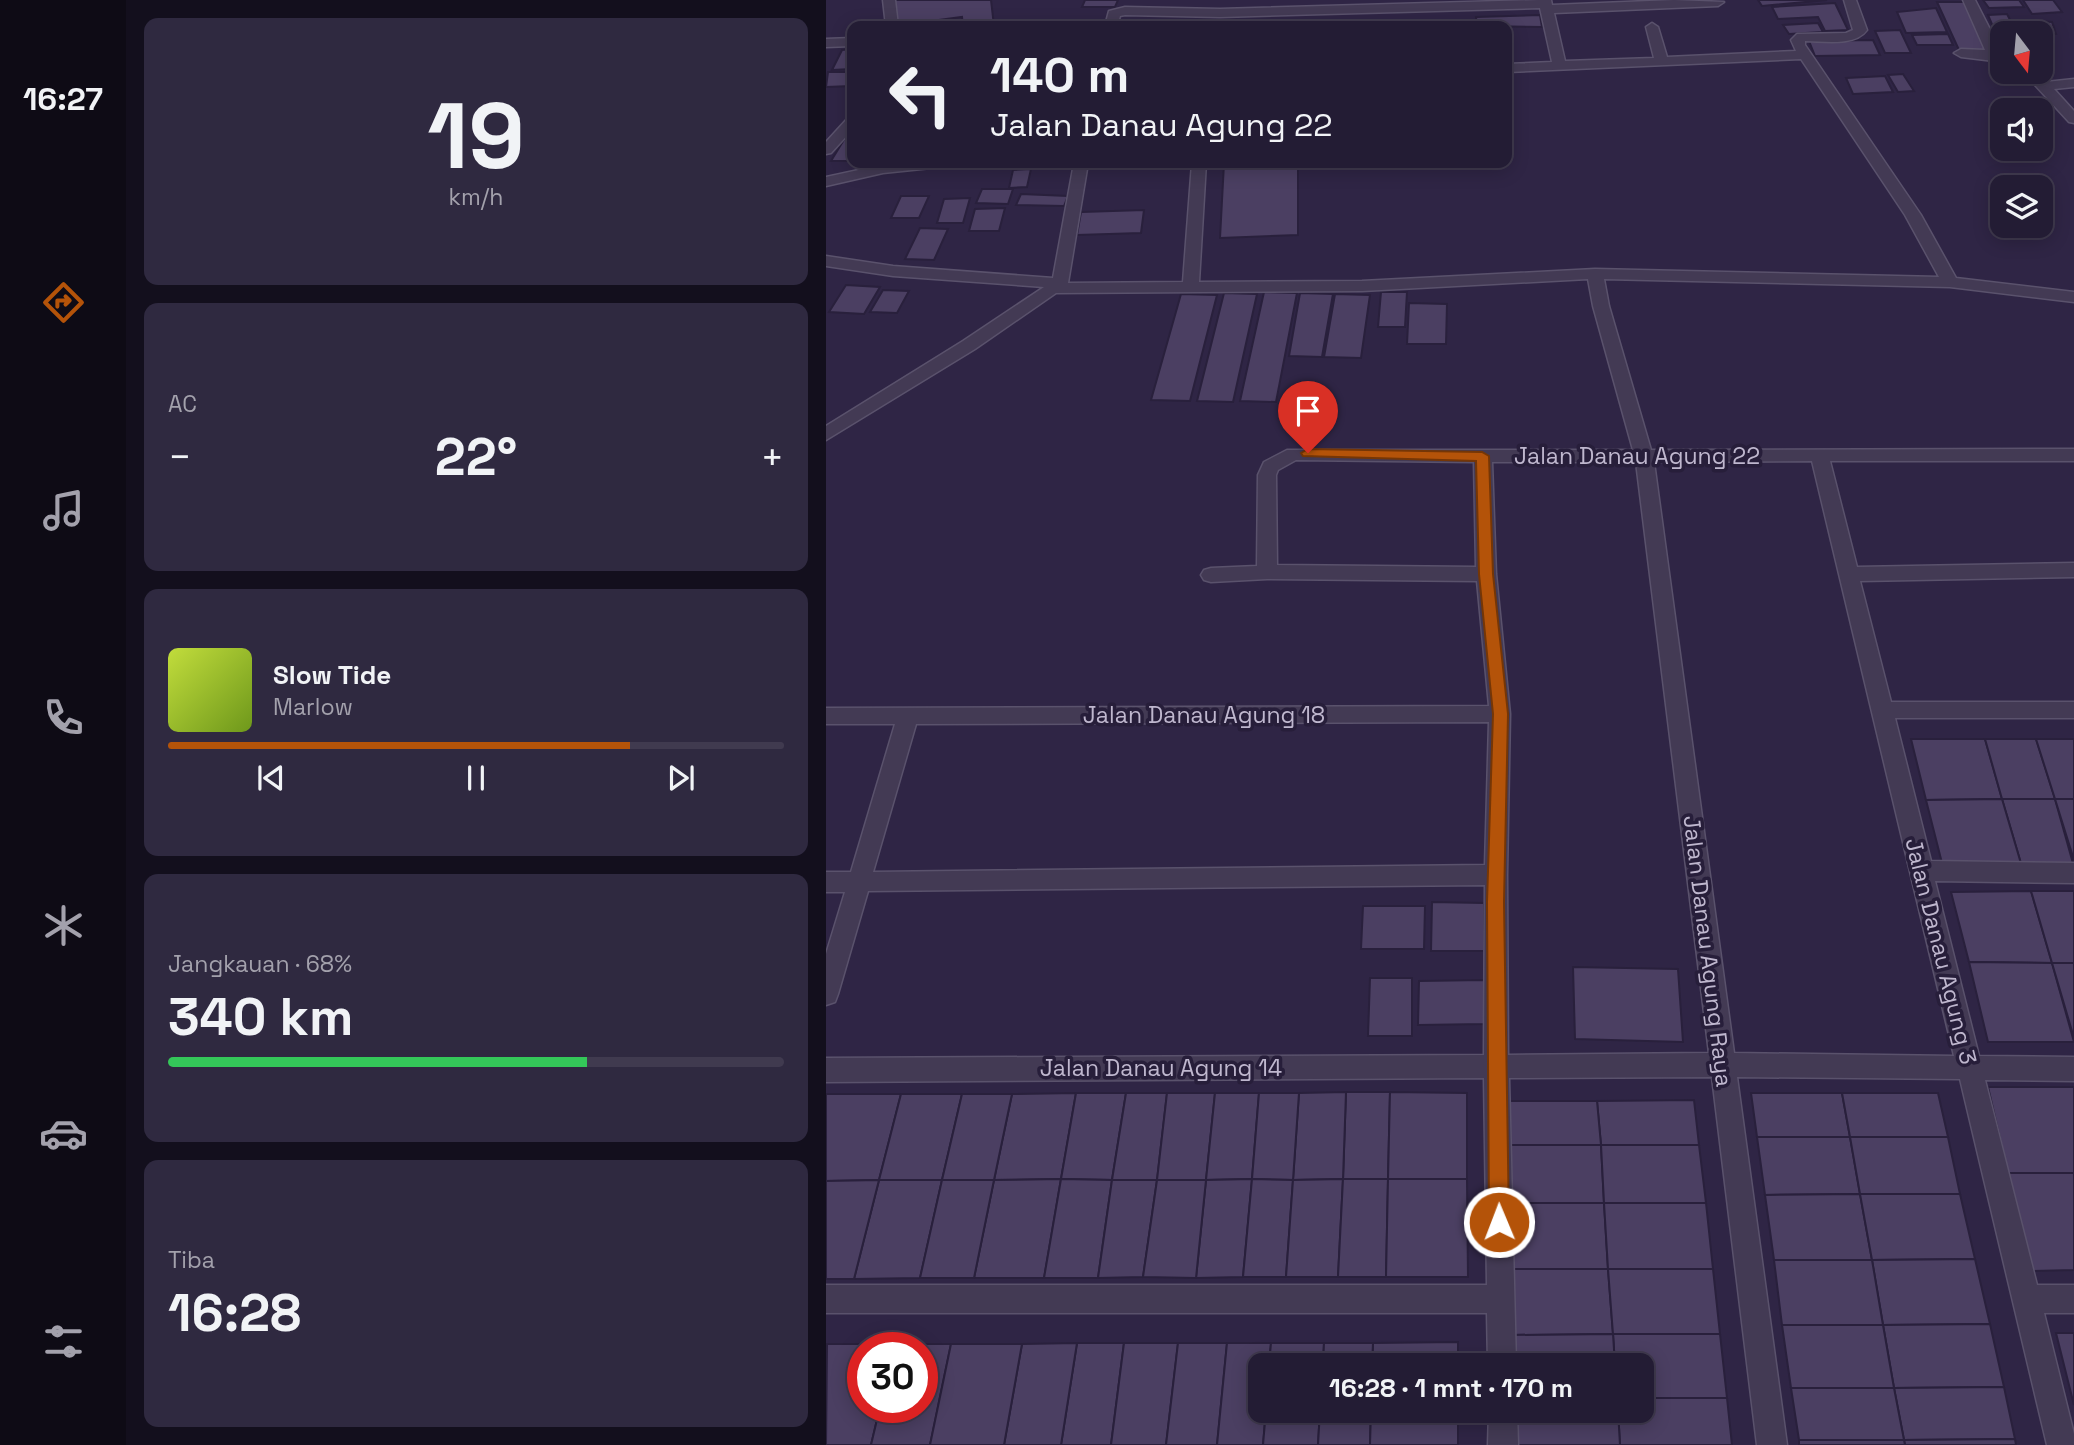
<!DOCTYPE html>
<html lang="id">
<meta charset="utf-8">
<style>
body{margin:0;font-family:"Space Grotesk",sans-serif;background:#2f2940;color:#f1f3f6;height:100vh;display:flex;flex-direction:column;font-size:26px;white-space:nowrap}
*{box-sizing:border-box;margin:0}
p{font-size:23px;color:#a3a1ac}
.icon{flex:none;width:38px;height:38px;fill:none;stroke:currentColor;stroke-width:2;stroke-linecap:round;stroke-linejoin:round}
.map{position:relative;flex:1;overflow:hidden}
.side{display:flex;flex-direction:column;gap:18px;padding:18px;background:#130f1d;width:700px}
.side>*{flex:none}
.guide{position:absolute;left:21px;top:21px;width:665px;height:147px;border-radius:14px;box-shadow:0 4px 18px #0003,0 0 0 2px #403a4f;background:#231c34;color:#f1f3f6;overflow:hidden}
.needle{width:46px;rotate:164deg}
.tools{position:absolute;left:1164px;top:21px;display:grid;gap:14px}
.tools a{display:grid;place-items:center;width:63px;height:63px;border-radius:14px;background:#231c34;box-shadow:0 4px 18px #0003,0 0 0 2px #403a4f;font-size:35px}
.speed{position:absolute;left:21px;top:1332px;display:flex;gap:14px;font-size:35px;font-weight:700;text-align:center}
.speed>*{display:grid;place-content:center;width:91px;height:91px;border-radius:50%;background:#231c34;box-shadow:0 4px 18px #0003,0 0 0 2px #403a4f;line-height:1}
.speed .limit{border:10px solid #d22;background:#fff;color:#111}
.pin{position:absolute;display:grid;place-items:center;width:60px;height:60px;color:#fff;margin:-72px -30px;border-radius:50% 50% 50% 0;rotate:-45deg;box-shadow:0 0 7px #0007}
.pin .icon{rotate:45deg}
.me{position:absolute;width:77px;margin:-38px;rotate:359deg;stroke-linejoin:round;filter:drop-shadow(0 0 5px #0008)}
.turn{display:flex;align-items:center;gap:24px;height:147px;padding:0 28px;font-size:32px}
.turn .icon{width:91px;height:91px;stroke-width:2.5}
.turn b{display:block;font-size:49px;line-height:60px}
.big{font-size:52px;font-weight:800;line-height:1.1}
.side .card{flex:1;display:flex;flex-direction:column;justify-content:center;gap:10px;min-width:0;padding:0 24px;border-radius:14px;background:#2f2940}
.side .dial{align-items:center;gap:0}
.dial b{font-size:91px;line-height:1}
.song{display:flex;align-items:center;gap:21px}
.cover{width:84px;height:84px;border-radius:10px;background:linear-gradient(135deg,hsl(70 70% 55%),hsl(80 70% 35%))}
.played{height:7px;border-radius:4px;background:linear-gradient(90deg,#b45309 75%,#403a4f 75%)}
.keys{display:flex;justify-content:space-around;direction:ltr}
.heat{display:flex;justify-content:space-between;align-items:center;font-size:38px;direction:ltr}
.charge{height:10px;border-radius:5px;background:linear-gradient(90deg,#34c759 68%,#403a4f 0)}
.trip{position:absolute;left:422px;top:1353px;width:406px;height:70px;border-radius:14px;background:#231c34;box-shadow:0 4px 18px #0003,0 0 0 2px #403a4f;font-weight:800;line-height:70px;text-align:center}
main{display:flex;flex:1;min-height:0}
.tab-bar{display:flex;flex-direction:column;width:126px;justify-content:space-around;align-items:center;background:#0e0b15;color:#a3a1ac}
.tab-bar .icon{width:49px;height:49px}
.tab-bar .active{color:#b45309}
.tab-bar b{font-size:32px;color:#f1f3f6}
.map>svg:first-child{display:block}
.building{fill:#4b3f62;stroke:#29203c;stroke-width:2}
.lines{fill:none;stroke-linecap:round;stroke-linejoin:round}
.minor-casing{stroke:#5a526c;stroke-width:3}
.minor{fill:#433a54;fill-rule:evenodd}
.route{fill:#b45309;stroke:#753606;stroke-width:2}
.labels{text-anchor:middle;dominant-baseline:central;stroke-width:7;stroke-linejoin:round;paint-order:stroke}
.street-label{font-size:23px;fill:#bfb7ce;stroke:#271e3a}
</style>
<main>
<nav class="tab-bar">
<b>16:27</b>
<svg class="icon active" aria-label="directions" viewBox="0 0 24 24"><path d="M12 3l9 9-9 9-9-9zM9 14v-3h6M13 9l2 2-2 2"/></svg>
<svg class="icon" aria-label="music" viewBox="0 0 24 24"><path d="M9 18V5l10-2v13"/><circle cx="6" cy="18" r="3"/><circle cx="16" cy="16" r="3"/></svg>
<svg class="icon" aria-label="phone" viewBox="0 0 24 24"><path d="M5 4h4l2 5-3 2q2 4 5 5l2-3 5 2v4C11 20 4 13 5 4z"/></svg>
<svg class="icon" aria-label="climate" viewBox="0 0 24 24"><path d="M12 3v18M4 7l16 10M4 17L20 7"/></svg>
<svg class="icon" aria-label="car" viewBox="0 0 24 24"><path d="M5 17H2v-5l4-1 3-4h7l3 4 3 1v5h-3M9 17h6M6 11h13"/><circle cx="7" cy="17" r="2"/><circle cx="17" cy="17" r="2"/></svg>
<svg class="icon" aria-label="filters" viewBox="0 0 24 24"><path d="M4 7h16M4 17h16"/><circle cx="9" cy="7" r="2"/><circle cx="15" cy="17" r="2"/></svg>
</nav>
<section class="side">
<div class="card dial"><b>19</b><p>km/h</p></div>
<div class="card"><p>AC</p>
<div class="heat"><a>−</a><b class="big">22°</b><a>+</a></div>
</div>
<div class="card">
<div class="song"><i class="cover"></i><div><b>Slow Tide</b><p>Marlow</p></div></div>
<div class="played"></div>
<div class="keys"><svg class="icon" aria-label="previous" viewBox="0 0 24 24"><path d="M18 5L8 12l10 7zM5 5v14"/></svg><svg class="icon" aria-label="pause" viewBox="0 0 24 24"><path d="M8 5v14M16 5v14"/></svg><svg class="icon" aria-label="next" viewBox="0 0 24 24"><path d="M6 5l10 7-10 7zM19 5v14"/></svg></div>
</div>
<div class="card"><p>Jangkauan · 68%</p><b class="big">340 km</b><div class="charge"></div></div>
<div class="card"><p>Tiba</p><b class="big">16:28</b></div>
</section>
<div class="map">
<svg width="1248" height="1445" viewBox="0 0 1248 1445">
<rect width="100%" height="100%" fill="#2f2545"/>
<g class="building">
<path d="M65,0H165L168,26H137L136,17L68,26Z"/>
<path d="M259,0H292L289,7H256Z"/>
<path d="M932,0H1001L936,6Z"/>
<path d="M1157,0H1193L1198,7L1163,8Z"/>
<path d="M1197,0H1227L1236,12L1206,14Z"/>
<path d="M1111,2H1140L1162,50H1133Z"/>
<path d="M1009,3L1022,30L999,31L992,17L952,19L946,7Z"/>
<path d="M1110,8L1121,32L1080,33L1071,12Z"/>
<path d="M1181,14L1191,33H1176V48L1162,15Z"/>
<path d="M714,15L716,27L651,26L650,17Z"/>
<path d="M1191,20L1226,22L1230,34L1194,31Z"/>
<path d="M992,23L997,32L963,34L957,25Z"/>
<path d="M1074,30L1085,53H1059L1049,31Z"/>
<path d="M1122,34L1127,45H1091L1086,35Z"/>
<path d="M1047,40L1054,55L989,56L983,41Z"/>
<path d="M26,49V69L6,70L16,50Z"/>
<path d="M2,72H26V86L0,87Z"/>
<path d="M1077,74L1088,91L1072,92L1062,75Z"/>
<path d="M1059,76L1067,92L1027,94L1020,78Z"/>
<path d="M19,138H26V161H5Z"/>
<path d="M398,163H472V235L394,238Z"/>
<path d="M205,169L201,187L183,188L187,170Z"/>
<path d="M156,189H187L182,204L150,203Z"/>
<path d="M195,194L242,196L238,206L190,205Z"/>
<path d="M75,196H103L93,218H65Z"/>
<path d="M144,198L137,223H111L118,199Z"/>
<path d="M179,208L173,231H143L149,209Z"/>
<path d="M318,210L315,233L251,235L255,212Z"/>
<path d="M94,228L122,229L108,260L79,259Z"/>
<path d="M20,285L54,287L38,314L3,312Z"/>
<path d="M57,290L83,291L71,313L44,312Z"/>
<path d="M438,292L471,293L450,402L414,401Z"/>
<path d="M555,292H581L579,327H552Z"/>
<path d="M398,293L431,294L407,402L371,401Z"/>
<path d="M474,293L507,294L496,357L463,356Z"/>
<path d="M355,294L391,295L364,401L325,400Z"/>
<path d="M509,294L544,295L535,358L498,357Z"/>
<path d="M583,303L621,304L620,344H581Z"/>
<path d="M1085,739H1159L1176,799L1100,800Z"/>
<path d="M1159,739H1210L1229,799H1176Z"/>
<path d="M1210,739H1248V799H1229Z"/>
<path d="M1176,799H1229L1248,867H1196Z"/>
<path d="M1176,799L1196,867H1117L1100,800Z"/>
<path d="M1229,799H1248V860Z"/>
<path d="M1205,891L1226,963L1143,962L1125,892Z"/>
<path d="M1205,891H1248V963H1226Z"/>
<path d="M606,902L658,903V951H605Z"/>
<path d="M537,906H599L598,949H535Z"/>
<path d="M1143,962L1226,963L1248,1042H1162Z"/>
<path d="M1226,963H1248V1038Z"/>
<path d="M747,967L852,969L857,1042L749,1039Z"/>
<path d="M544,978H586V1036H542Z"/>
<path d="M658,980L659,1024L592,1025L593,981Z"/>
<path d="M1162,1087H1248V1173H1182Z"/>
<path d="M520,1092H564L562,1179H517Z"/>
<path d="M520,1092L517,1179L467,1180L473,1093Z"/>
<path d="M564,1092L641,1093V1179H562Z"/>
<path d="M250,1093L235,1179L168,1180L186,1094Z"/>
<path d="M250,1093H300L286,1180L235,1179Z"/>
<path d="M300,1093H341L331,1180H286Z"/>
<path d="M341,1093H389L380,1180H331Z"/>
<path d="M389,1093H433L426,1179L380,1180Z"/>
<path d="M433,1093H473L467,1180L426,1179Z"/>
<path d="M925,1093H1016L1024,1137H931Z"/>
<path d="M1016,1093H1112L1122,1137H1024Z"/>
<path d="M0,1094H75L53,1180L0,1181Z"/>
<path d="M75,1094H136L116,1180H53Z"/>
<path d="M136,1094H186L168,1180H116Z"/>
<path d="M868,1100L873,1145H775L771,1101Z"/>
<path d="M680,1101H771L775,1145H682Z"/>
<path d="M931,1137H1024L1034,1194L939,1195Z"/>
<path d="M1024,1137H1122L1134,1194H1034Z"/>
<path d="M682,1145H775L778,1203H682Z"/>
<path d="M775,1145H873L880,1203H778Z"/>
<path d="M1182,1173H1248V1270L1207,1271Z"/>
<path d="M235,1179L218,1278H148L168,1180Z"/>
<path d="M235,1179L286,1180L272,1278H218Z"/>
<path d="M426,1179L417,1277L370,1278L380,1180Z"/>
<path d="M426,1179L467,1180L460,1277H417Z"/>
<path d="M517,1179L512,1277H460L467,1180Z"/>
<path d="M517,1179H562L560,1277H512Z"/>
<path d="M562,1179H641L642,1277H560Z"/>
<path d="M53,1180H116L94,1278L28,1279Z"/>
<path d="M53,1180L28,1279H0V1181Z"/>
<path d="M116,1180H168L148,1278H94Z"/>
<path d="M286,1180H331L317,1277L272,1278Z"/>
<path d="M331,1180H380L370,1278L317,1277Z"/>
<path d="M1034,1194L1046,1260H948L939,1195Z"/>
<path d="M1034,1194H1134L1149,1259L1046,1260Z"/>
<path d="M682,1203H778L782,1269H684Z"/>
<path d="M778,1203H880L887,1269H782Z"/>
<path d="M1149,1259L1164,1324L1057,1325L1046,1260Z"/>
<path d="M948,1260H1046L1057,1325H956Z"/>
<path d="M684,1269H782L787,1334L686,1335Z"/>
<path d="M782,1269H887L894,1334H787Z"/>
<path d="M1164,1324L1178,1387L1068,1388L1057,1325Z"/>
<path d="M956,1325H1057L1068,1388H965Z"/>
<path d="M1230,1333H1248V1405Z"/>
<path d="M787,1334H894L901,1398H816V1365H789Z"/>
<path d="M787,1334L789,1365H687L686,1335Z"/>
<path d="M632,1342V1365H546L547,1343Z"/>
<path d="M251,1343H298L285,1445H235Z"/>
<path d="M251,1343L235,1445H178L196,1344Z"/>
<path d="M298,1343H352L340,1445H285Z"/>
<path d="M352,1343H401L391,1445H340Z"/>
<path d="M401,1343H445L443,1365H434V1410H440L437,1445H391Z"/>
<path d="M445,1343H498L497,1365H443Z"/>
<path d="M498,1343H547L546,1365H497Z"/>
<path d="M1,1344H68L67,1348H37V1407H54L45,1445H0Z"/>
<path d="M68,1344H125L104,1445H45L54,1407H96V1348H67Z"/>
<path d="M125,1344H196L178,1445H104Z"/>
<path d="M1178,1387L1189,1439L1078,1440L1068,1388Z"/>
<path d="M965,1388H1068L1078,1440H973Z"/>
<path d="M816,1398H901L906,1445H794L792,1410H816Z"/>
<path d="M440,1410H494L492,1445H437Z"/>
<path d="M494,1410H545L544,1445H492Z"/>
<path d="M545,1410H632V1445H544Z"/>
<path d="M688,1410H792L794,1445H688Z"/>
<path d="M1189,1439L1190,1445H1079L1078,1440Z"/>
<path d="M973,1440H1078L1079,1445H973Z"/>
</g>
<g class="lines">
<defs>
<g id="minor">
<path d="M57,0H69L72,26H60Z"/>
<path d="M713,0H725L726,5L848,0L898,2L892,6L728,13L739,61L828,58L820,27L826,23L832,27L841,57L970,51L965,40L971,34L1020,33L1027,30L1018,0H1030L1041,30C1029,47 997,41 979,41V45L1095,215L1130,278L1248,292V302L1124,287L778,279L783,306L825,450L1248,449V461H1004L1031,567L1248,563V577L1034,581L1065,702H1248V718H1069L1105,861L1248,863V883L1109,881L1153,1056L1248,1057V1081L1159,1080L1211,1285H1248V1313H1218L1248,1434V1445H1221L1134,1079L911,1077L961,1445H931L886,1077L683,1078L690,1365H662L661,1313H0V1285H661L658,1078L0,1082V1058L658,1055L659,885L42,891L12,994L9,1002L0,1005V954L19,892H0V872H25L69,724H0V708L663,706L651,581L441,579L385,582L378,580L375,575L378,570L385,568L431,566L432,475L438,462L461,450H807L767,306L762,279L536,291L230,293L149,349L0,440V426L137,341L218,287L67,276L0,266V256L67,266L227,278L248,163H262L242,283L357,282L366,163H380L373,282L536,281L769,269L1113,277L1079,215L975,59L681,72V64L726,62L714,8L394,17L299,15L294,16L291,26H279L283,11L299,7L394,9ZM470,460L648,462L650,567L451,565L450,475L452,470ZM986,461L1128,1056L908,1053L828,462ZM666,462H810L883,1053L682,1055L681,875L684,714L670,574ZM663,722L659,865L47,872L90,724Z"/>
<path d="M1137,0H1149L1176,53V62L1135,57L1128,53L1135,49L1159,50Z"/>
<path d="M26,38V46L0,47V39Z"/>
<path d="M1197,72H1211L1220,82L1248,79V87L1228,89L1248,111V123L1243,122Z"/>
<path d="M26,118V130L5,153L0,154V142L21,119Z"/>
<path d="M65,163H122L115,167L57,173L0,186V177Z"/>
<path d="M663,1410H691L692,1445H662Z"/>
</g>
</defs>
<use href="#minor" class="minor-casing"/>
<use href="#minor" class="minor"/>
</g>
<path class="route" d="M482,449L656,452L663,456L667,574L682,714L678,902L683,1222L680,1229L673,1232L666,1229L663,1222L661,902L667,714L653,574L650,461L477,456L475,453Z"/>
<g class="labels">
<g class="street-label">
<text x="811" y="456">Jalan Danau Agung 22</text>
<text x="378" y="715">Jalan Danau Agung 18</text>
<text transform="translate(882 951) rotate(83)">Jalan Danau Agung Raya</text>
<text transform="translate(1115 951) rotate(76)">Jalan Danau Agung 3</text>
<text x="335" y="1068">Jalan Danau Agung 14</text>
</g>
</g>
</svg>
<div class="tools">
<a><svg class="needle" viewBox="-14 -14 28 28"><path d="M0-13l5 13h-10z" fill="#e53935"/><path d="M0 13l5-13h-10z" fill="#a3a1ac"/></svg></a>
<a><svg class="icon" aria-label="sound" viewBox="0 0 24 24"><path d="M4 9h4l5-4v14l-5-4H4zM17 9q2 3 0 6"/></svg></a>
<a><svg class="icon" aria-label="layers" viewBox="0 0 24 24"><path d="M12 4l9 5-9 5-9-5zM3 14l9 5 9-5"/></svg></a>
</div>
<div class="speed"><div class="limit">30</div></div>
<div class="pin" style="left:482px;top:453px;background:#d93025"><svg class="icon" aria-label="arrive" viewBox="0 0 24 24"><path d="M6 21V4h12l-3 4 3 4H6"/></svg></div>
<svg class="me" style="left:673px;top:1222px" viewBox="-20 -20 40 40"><circle r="17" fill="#b45309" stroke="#fff" stroke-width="3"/><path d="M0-11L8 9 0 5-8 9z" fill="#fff"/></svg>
<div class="trip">16:28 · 1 mnt · 170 m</div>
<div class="guide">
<div class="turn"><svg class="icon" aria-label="left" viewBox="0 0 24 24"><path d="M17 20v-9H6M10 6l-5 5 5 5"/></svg><div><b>140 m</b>Jalan Danau Agung 22</div></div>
</div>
</div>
</main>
